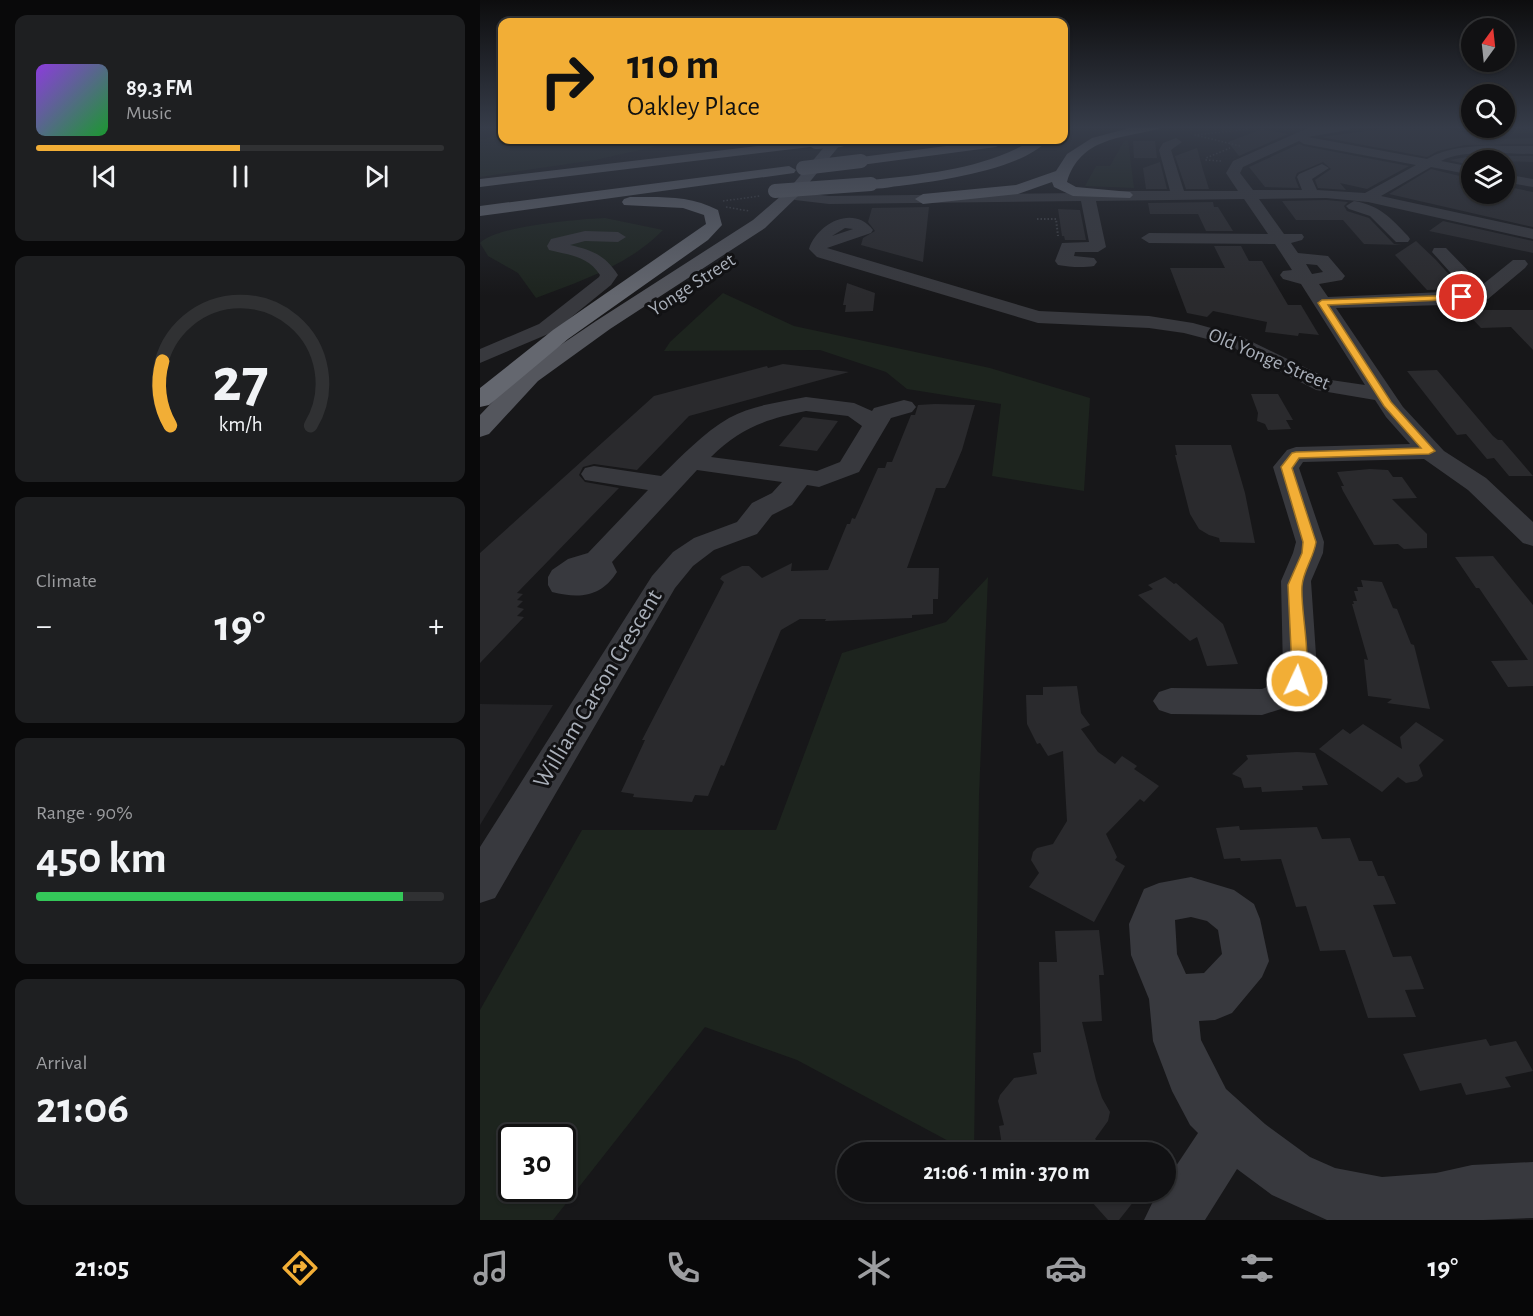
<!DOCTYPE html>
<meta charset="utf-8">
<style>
body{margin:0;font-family:"Alegreya Sans",sans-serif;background:#1e1f21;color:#f1f3f6;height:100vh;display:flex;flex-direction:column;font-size:22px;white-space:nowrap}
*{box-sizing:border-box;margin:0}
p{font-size:20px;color:#9c9da0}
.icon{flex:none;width:33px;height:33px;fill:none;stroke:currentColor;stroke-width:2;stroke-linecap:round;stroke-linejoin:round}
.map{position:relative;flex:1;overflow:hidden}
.drawer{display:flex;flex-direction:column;gap:15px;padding:15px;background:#09090a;width:480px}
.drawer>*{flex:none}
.hud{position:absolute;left:18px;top:18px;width:570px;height:126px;border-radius:12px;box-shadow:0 2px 4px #0004,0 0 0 2px #303133;background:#f2ae36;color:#111;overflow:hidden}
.needle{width:39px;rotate:15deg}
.tools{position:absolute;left:981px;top:18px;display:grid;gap:12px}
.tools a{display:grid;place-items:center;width:54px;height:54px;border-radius:50%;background:#111113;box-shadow:0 2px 4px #0004,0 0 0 2px #303133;font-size:30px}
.speed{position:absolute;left:18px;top:1124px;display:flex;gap:12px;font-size:30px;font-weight:700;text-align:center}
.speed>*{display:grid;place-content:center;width:78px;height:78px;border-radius:50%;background:#111113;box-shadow:0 2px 4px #0004,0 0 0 2px #303133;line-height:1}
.speed .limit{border:3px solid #111;border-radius:9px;background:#fff;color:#111}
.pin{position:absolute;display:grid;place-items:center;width:51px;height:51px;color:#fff;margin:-26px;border:3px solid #fff;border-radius:50%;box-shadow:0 2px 6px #0007}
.me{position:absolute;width:66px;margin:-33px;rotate:3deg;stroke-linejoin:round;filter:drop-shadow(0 0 4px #0008)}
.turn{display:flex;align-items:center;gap:21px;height:126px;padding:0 30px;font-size:27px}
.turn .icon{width:78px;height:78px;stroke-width:2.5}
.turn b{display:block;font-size:42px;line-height:51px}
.big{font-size:45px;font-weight:700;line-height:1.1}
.drawer .widget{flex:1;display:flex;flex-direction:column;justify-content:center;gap:9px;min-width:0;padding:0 21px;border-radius:12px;background:#1e1f21}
.drawer .dial{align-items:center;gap:0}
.dial svg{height:156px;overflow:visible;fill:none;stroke:#303133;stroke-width:7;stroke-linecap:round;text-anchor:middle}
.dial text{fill:#f1f3f6;stroke:none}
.song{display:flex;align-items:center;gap:18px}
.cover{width:72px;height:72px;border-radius:9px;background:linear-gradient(135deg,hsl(270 70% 55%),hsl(130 70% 35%))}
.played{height:6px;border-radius:3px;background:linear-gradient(90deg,#f2ae36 50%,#303133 50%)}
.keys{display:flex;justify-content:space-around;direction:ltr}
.heat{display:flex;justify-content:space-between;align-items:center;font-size:33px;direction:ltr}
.charge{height:9px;border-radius:4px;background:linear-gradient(90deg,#34c759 90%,#303133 0)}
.trip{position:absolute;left:357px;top:1142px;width:339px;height:60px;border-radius:30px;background:#111113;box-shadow:0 2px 4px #0004,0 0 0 2px #303133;font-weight:700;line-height:60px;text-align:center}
.dock{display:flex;height:96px;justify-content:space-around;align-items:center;background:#070708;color:#9c9da0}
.dock .icon{width:42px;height:42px}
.dock .selected{color:#f2ae36}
.dock b{font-size:27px;color:#f1f3f6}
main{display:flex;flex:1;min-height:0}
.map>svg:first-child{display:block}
.built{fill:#232326}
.green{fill:#1d241e;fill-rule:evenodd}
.building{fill:#2a2a2d}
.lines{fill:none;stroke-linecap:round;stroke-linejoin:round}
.path-far1{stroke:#3e4045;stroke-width:1.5;stroke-dasharray:1.5 2;stroke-linecap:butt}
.path{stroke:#3e4045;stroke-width:2;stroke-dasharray:1.5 2;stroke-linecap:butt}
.minor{fill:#38393e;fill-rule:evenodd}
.major{fill:#54565d;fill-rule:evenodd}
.highway{fill:#64676f;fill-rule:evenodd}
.highway-bridge{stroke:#64676f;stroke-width:14}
.route{fill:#f2ae36;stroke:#9d7123;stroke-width:1.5}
.labels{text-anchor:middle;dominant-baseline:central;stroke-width:6;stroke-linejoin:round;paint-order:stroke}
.far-street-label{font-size:20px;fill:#a9afb9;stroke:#121214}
.street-label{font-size:24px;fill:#a9afb9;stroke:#121214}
</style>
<main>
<section class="drawer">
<div class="widget">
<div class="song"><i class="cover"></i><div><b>89.3 FM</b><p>Music</p></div></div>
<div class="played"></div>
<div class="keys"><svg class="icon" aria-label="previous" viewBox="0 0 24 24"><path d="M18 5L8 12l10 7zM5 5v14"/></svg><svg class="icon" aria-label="pause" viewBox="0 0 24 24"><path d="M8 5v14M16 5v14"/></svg><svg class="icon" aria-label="next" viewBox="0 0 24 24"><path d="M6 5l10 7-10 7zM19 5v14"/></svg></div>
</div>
<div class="widget dial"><svg viewBox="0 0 100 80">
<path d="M14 69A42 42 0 1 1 86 69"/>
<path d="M14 69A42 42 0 0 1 10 36" stroke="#f2ae36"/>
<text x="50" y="56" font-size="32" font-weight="700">27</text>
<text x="50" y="72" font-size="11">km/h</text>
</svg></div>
<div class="widget"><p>Climate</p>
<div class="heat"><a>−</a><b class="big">19°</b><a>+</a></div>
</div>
<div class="widget"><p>Range · 90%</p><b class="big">450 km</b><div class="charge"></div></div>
<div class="widget"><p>Arrival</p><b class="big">21:06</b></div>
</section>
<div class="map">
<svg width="1053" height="1220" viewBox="0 0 1053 1220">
<rect width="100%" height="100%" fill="#171719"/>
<path class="built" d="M0,704L73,705L0,825Z"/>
<g class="green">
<path d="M1025,126H1053V133H975Z"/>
<path d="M22,129V140H205L115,160L0,177V139H6Z"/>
<path d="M648,140L654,188L605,186L616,166H630L644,141Z"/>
<path d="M125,218L183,230C149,265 101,281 56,298L38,273L8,256L0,243C15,226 100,219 125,218Z"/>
<path d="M243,293L314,326L510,368L610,398L604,491L512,476L521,404L427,389L406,372L340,350L184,351L190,342Z"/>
<path d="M508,577L499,795L494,1152H489L317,1060L225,1027L73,1220H0V1010L102,830H296L362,653L466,622ZM32,1137H82V1188H32Z"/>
</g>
<g class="building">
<path d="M923,126H960L1004,139L1053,138V144L985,145L958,151L947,157L841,137Z"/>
<path d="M782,129L808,134L759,156L748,142Z"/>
<path d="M653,141H675L677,158H654Z"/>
<path d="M819,144L824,146L929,166L887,189L860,183L866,190L838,188L835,180L851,169L843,162L817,173L815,178L819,188L785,187L769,167Z"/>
<path d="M717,148L723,170L729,189H706L695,156Z"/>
<path d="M993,156H1053V162L992,160V163H981L969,160Z"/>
<path d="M680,162L687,189H666L663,168Z"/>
<path d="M951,169L992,179V194H1024V186L1053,192V227L909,194Z"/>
<path d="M846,200L868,202L864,206L867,211L889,218L914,244L922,245L884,244L863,220H816L802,201Z"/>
<path d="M733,202L734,207H738L753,231H726L718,214H670L668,203Z"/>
<path d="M449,207L443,262L381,245L383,238L395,231L388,222L392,208Z"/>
<path d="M578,209L600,210L606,240H585L584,236H582Z"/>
<path d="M963,221L1053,241V253L949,231Z"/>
<path d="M936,241L956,260L982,289L947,290L915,255Z"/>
<path d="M734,246H761L769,261H782L808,305H821L839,335L819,333L818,336L785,332L787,322L733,311L727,317L707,313L690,268H745Z"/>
<path d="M367,283L395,293L393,311L365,312L366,305H363Z"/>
<path d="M984,310H1053V350L1031,327L1001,328Z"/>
<path d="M303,364L369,372L209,416L157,470L114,464L103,467L99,475L105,482L139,488L37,593L43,594L37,600L43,601L37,607L44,609L37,616L44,617L0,663V553L174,396L287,366L288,368Z"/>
<path d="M957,370L1013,436L1018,440H1022L1053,476H1029L1014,458L1007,459L986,434L977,435L927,371Z"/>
<path d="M771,394H798L813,420H806L811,429L788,430L785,424L777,421L778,413Z"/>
<path d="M455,404L495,405L482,450L468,483L465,488H456L427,568H459L458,599H453V614L432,615V618L345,621L346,619H320L301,630L244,766L241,765L228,796L215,795L212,802L153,797L154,794L141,792L165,740H162L244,582L240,579L242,576L262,566H269L282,578L312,563L311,571L348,570L367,524H370L372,518L375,519L398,468H405L407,462H412L431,415H435L438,405Z"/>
<path d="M323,417L358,421L337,451L299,446Z"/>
<path d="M695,445H751L765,493L775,543L740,542L739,538L729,535L719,529L710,514L695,455H697Z"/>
<path d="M890,469L908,470L913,477H922L937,498L912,499L947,534V548L924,549L918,544L894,545L863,491L861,486H864L857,472Z"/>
<path d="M1013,556L1053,605V686L1028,687L1011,661L1048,660L999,588H996L975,557Z"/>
<path d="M685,577L694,584L696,583L743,624L758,664L727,666L717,637L710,641L658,595L673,589L668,585Z"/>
<path d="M881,580L902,582L913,608L917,609L931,644L934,645L950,709L907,703L912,699L888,696L884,659L888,660L872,604H874L873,601H877L874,591H878L877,587H883Z"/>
<path d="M597,686L601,713L610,725L601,729L618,752L635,764L642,756L657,766L654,769L679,786L664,802L660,799L626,834L637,857L635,860L645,866L614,922L549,887L559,873L551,860L553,852L557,848L573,844L587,821L583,751L568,756L560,743L557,744L547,724L546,695H563V687Z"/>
<path d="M936,722L964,740L939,765L943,776L937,781L926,783L918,777L902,792L839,749L863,729L870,734L883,724L922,749L920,737Z"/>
<path d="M817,752L835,753L848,785L822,786L823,790L782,792L781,787L764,788L761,778L752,774L768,759L766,755Z"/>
<path d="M759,826L760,830L837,827L842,839L870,838L879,861H892L898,876H904L916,904L893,905L913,957L931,956L944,989L925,990L936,1017L888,1018L865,950L840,951L826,906L816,907L801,859L761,861L760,858L744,859L736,828Z"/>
<path d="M619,930L624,975H619L622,1021L602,1022L616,1080L622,1098L630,1112L628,1121L615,1139L630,1152H523L519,1126L524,1125L518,1101L520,1095L534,1078L557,1074L553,1053L561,1052L559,962H577L575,931Z"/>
<path d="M1006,1039L1010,1046L1036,1041L1053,1071L1025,1077L1031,1087L986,1095L981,1083L940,1091L923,1054Z"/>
<path d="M602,1191H662L639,1220H628Z"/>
</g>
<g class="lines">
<g class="path-far1">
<path d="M1043,126L1053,131"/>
<path d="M760,146L715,135L769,129"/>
<path d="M741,161L726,160V158L750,148"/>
<path d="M243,201L280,196"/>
<path d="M246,207L269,211"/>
</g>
<path class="path" d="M557,219H576L578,236"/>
<g class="minor">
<path d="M845,126H874L868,130L828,137L947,159C978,141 1019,147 1053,146V154C1029,154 982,149 961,161L992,167V175L951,167L901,196L1053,229V239L888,202L846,198L779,199L804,234H822L824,237L822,240L811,243L818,253L848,256L865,276L862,280L839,284L848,297L987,291L952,252L954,248H966L1002,285L1033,260H1045L1048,264L1045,268L1008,299L1001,301L963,305L856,308L923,407L964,451L1006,478L1053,522V546L1043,543L988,490L944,459L823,462L819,468L844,542L843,553L831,581L837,670L826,698L817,704L782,715L691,714L679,710L673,701L679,692L691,688L782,689L799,682L803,670L801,581L813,553L816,542L793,467L807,450L816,447L930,444L906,417L895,400L836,390L746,344L704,333L669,328L558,323L337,257L329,249C337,224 373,204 393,230L391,233L347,248L559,311L669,316L713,323L760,336L851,380L885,385L821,284L803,279L800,275L803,271L812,270L795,244L669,243L661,238L669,233L788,234L764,199L616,201L626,247L618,252H595L594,256L614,258L617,262L614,266C603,268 589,267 578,265L575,261L582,243L609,242L601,201L349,204L315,200L307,192L314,188L324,193L349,196L601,193L607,191H690L679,150L683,143L696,138L702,142L691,150L704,191H758L746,173L753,161L828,128ZM819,141L824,144L936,165L885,193L837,190L832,179L849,168L842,164L819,174L817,177L822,190H773L760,173L763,167ZM365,228L373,229L352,236ZM826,264L837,265L843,272L832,274Z"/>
<path d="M1024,174L1053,179V187L1024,182Z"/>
<path d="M874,201C899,205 911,218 928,236L930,239L928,242H916L890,216L869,209L866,206Z"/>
<path d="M105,231L138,232L146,237L138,242L105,241L90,245C112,250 125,255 138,275L131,285L73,332L0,363V349L59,324L119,277L120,275C108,256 89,255 69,250L67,246L71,239Z"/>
<path d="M326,397L374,403L392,411L394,408L424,400L432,402L436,407L432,412L411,418L379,472L339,487L327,485L312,505L292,515L277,534L234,550L213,566L195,588L15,898L0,903V847L172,576L193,552L214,538L257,522L272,503L292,493L302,482L217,470L132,562L137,572C121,597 100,599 72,592L68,585V577L72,570L88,559L108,553L168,490L105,480L101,474L105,468L114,466L181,476C202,456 223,433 249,418C272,405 301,402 326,397ZM326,411L368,416L382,426L360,462L337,471L231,457C260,428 286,419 326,411Z"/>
<path d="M711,877L754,890L774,904L780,919L789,961L782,977L752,1013L735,1020L719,1021L721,1040L746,1089L785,1124L830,1157L855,1168L902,1177L956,1173L992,1165L1053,1162V1218L1004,1220H847L792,1195L757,1169L725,1220H664L678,1191H686V1181L718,1133L710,1125L692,1091L673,1041L669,999L651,955L649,924L664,889L679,883ZM711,917L727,921L738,930L742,954L724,973L706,974L697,954L695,920Z"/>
</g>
<path class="major" d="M350,140H364L319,195L285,228L130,329L58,381L9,434L0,437V415L42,371L116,321L273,220L309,189Z"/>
<g class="highway">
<path d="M584,126H596L584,131Z"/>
<path d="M657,126H681L679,129C641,138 600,138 587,182L596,187L650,192L653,195L650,198L593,196L574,187L572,182L538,194L443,204L435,199L443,194L536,185L576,171L587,154L612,138Z"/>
<path d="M327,140H362L355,144L0,187V179Z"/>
<path d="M513,140H521L523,143L516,147L381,165L374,161L381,157Z"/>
<path d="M553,140H568C541,170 458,181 419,186C408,187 391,192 384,184L391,180C447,174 503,169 553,140Z"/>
<path d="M309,166L316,170L314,173L0,216V206Z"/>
<path d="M150,197C180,197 210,195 238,210L242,225L228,240L88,339L9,405L0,407V388L73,330L226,224L224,215L203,208L144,205L142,202L144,199Z"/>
</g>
<g class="highway-bridge">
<path d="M336,142L360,140"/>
<path d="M323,168L381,161"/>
<path d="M295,191L391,184"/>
</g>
</g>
<linearGradient id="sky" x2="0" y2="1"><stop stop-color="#0d0d0e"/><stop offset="0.43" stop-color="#363c49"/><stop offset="1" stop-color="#363c49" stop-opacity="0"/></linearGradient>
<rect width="1053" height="296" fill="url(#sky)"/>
<path class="route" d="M982,295H985V299L848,305L911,402L955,451L949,454L819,458L812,468L836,542C834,557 823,571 822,586C820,612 834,663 822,685H812L810,681L812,670L808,585L822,553L823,542L801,467L812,453L816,452L941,448L904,406L838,303L842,300Z"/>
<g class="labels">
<g class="far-street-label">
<text transform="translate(212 285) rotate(-33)">Yonge Street</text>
<text transform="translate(789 359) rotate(23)">Old Yonge Street</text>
</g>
<g class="street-label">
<text transform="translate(118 689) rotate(-59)">William Carson Crescent</text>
</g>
</g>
</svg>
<div class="tools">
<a><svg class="needle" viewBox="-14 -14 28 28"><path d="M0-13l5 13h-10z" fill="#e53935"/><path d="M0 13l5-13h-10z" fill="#9c9da0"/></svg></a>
<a><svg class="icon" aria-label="search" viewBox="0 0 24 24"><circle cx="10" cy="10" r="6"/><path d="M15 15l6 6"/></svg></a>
<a><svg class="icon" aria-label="layers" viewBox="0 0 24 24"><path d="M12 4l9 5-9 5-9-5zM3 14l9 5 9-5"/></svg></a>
</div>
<div class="speed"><div class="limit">30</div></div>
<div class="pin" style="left:982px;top:297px;background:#d93025"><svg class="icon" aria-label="arrive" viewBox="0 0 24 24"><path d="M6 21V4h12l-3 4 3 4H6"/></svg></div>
<svg class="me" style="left:817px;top:681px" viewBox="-20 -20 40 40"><circle r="17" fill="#f2ae36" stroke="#fff" stroke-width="3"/><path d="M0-11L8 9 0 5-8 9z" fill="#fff"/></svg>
<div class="trip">21:06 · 1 min · 370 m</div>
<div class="hud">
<div class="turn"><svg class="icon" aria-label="right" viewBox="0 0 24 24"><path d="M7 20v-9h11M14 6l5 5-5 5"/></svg><div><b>110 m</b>Oakley Place</div></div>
</div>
</div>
</main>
<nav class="dock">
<b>21:05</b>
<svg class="icon selected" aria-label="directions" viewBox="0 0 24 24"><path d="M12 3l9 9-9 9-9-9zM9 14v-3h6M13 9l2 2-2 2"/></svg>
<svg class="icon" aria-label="music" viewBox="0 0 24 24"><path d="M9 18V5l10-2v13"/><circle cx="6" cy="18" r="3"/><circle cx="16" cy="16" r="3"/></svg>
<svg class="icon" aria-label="phone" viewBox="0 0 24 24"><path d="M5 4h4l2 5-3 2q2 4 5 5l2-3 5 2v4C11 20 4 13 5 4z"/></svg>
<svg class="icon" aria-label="climate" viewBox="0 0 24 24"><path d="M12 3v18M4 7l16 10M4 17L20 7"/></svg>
<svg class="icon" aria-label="car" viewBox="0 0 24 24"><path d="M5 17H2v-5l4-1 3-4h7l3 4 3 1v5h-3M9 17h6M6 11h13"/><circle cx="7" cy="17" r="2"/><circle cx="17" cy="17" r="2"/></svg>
<svg class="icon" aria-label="filters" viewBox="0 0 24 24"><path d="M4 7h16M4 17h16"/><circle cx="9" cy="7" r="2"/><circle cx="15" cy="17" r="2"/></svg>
<b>19°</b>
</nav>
